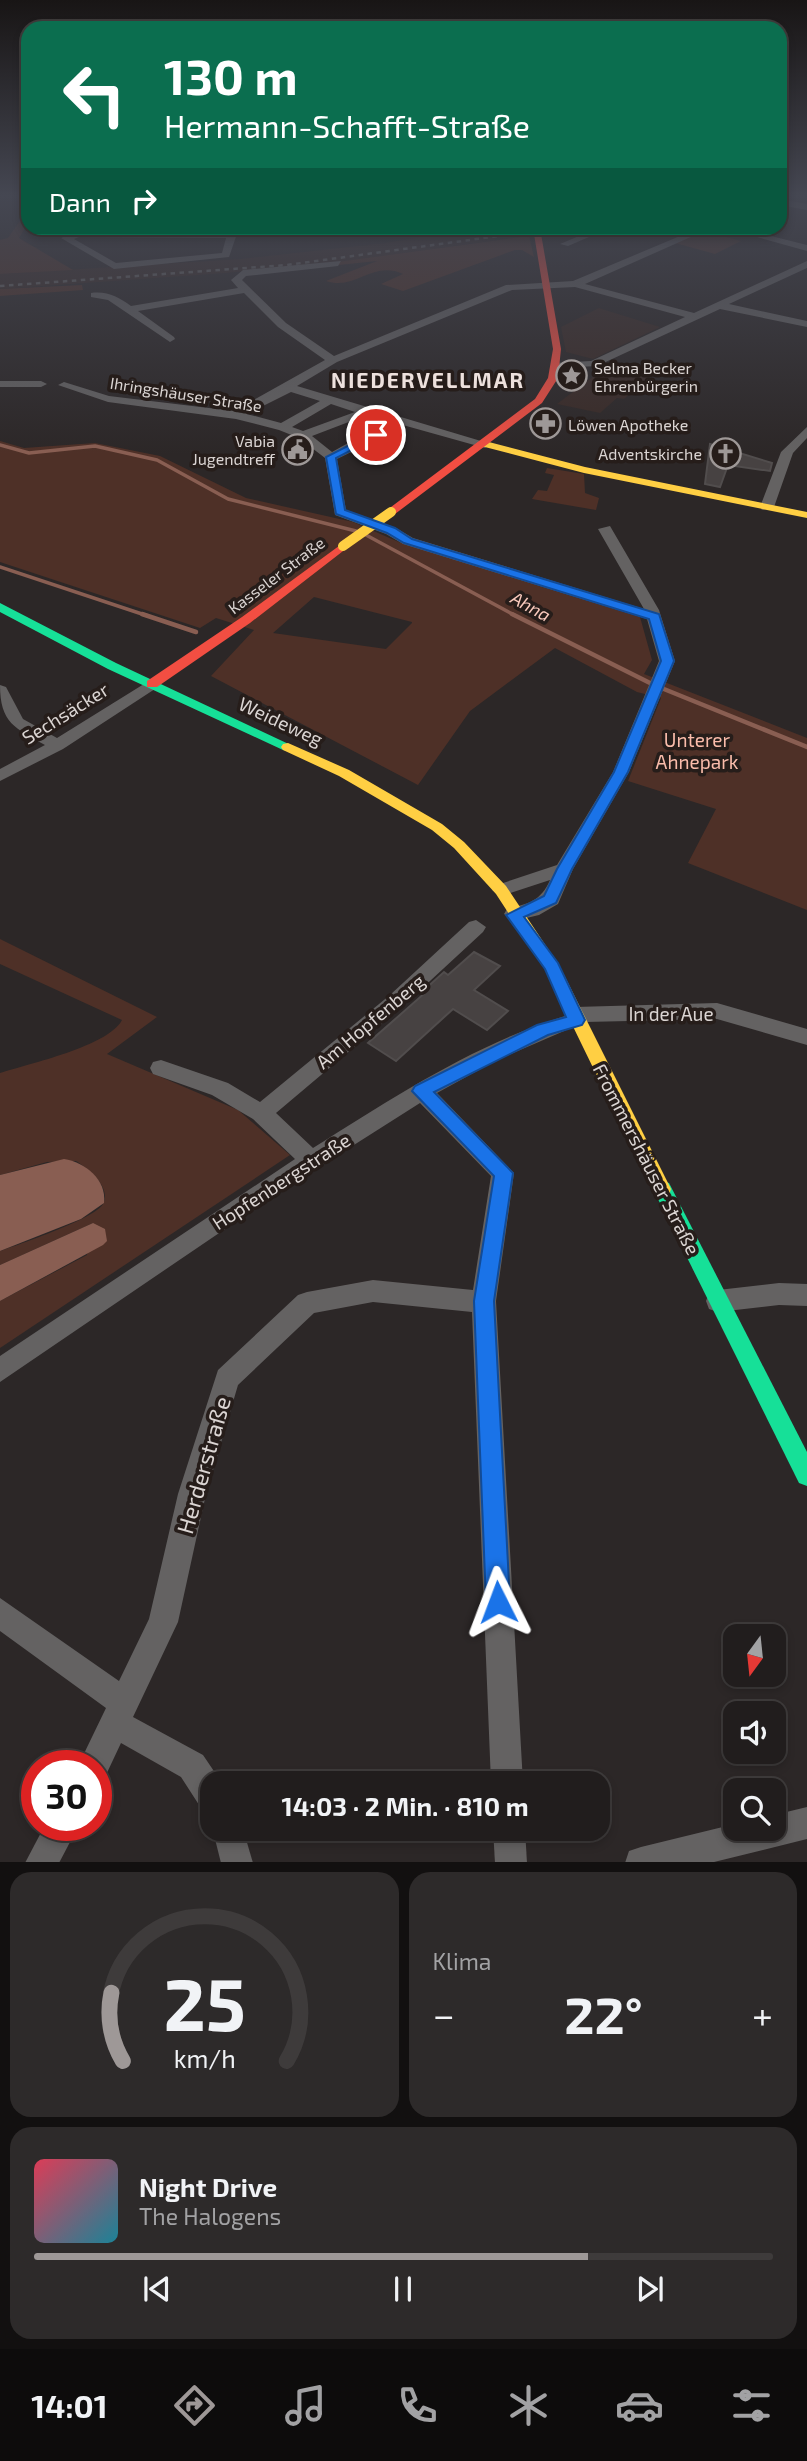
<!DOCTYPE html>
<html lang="de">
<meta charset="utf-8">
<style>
body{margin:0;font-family:"Exo 2",sans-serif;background:#2d2a2a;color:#f1f3f6;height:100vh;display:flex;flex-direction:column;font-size:26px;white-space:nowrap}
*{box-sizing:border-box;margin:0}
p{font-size:23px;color:#a2a2a4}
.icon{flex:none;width:38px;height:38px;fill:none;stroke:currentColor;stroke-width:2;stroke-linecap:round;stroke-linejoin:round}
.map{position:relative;height:1862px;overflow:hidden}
.details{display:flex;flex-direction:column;gap:10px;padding:10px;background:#121010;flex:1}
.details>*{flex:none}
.hud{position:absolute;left:21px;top:21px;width:766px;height:214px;border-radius:21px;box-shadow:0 4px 10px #0003,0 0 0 2px #3e3b3b;background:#0b6e4f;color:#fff;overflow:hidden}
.needle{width:46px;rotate:195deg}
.buttons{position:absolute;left:723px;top:1624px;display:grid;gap:14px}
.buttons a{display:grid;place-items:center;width:63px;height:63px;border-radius:14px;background:#211d1d;box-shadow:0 4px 10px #0003,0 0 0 2px #3e3b3b;font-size:35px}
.speed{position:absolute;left:21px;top:1750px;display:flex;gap:14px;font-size:35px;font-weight:700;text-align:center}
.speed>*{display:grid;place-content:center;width:91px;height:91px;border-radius:50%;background:#211d1d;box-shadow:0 4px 10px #0003,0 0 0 2px #3e3b3b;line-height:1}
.speed .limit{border:10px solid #d22;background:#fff;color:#111}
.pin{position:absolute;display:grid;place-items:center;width:60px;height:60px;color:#fff;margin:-30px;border:4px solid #fff;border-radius:50%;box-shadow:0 2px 7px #0007}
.me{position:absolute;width:77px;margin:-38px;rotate:357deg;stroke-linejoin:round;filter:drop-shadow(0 0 5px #0008)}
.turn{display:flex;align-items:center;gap:24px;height:147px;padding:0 28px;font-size:32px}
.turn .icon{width:91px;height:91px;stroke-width:2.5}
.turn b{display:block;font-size:49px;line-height:60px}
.then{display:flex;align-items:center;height:66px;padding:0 28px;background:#0003;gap:14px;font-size:26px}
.big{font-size:52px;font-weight:700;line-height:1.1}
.details .widget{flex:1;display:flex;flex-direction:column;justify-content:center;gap:10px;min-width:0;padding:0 24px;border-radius:21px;background:#2d2a2a}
.details .dial{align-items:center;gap:0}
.dial svg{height:182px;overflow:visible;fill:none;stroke:#3e3b3b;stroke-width:7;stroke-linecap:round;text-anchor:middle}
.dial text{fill:#f1f3f6;stroke:none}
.song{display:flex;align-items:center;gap:21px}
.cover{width:84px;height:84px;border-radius:10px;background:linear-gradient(135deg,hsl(350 70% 55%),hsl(190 70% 35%))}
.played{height:7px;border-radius:4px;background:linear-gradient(90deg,#9e9897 75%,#3e3b3b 75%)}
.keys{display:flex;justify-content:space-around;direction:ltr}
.heat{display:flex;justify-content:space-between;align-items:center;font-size:38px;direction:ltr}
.details .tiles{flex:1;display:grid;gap:10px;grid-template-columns:1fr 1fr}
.widget:last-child{grid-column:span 2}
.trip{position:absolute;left:200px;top:1771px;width:410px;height:70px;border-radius:21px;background:#211d1d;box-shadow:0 4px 10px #0003,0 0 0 2px #3e3b3b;font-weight:700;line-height:70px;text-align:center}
.dock{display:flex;height:112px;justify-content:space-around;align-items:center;background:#0d0c0c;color:#a2a2a4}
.dock .icon{width:49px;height:49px}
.dock .on{color:#9e9897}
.dock b{font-size:32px;color:#f1f3f6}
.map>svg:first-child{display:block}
.built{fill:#392a26}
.green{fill:#4e3027;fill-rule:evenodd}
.water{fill:#895e52}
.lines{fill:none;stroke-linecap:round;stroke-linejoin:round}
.stream-far1{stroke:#895e52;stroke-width:3.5}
.stream{stroke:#895e52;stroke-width:4.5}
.building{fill:#474242;stroke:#514d4d;stroke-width:2}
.street{fill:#646262;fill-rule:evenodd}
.fast{fill:#16e098;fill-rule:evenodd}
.slow{fill:#ffcf43;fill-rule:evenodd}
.jam{fill:#f24e42;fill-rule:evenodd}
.rail{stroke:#686665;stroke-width:2.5;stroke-dasharray:4.5 4.5;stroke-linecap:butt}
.slow-bridge{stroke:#ffcf43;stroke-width:10}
.route{fill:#1a73e8;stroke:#114b97;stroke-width:2}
.labels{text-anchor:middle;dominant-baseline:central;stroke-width:7;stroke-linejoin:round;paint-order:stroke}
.far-poi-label{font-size:16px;fill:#dbd5d3;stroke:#261d1a;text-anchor:start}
.far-street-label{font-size:16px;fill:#dbd5d3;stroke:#261d1a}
.far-water-label{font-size:18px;font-style:italic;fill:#f9c9bc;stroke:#261d1a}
.street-label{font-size:19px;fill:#dbd5d3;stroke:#261d1a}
.park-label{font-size:19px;fill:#fabcab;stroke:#261d1a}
.far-district-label{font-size:21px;font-weight:bold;letter-spacing:2px;fill:#ede1dd;stroke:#261d1a}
.near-street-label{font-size:23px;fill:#dbd5d3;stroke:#261d1a}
</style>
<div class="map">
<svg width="807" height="1863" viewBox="0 0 807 1863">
<rect width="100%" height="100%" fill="#2c2727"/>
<g class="built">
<path d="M479,228L496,240L348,261L226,273L0,289V274L241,259L385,243Z"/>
<path d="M599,308L605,310L660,327L593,359L566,352L561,327Z"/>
<path d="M611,363L653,373L624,399L617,398L600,413L557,404Z"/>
</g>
<g class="green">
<path d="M28,209V223L19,238L73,270L0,274V240L8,238Z"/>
<path d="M704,231L741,241L715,254L675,243Z"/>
<path d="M529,236L534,257L522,250H515L403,291L381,284L403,274C372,260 356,291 326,281L377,261L339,265L337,262Z"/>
<path d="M82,285L83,290L0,296V289Z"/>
<path d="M0,441L24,448L95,443L160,456L246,498L353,522L401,543L640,617L652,660L644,674L807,738V910L688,863L716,809L628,781L661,698L637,692L555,648L470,711L418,785L211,676L254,630L216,618L200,628L0,562ZM314,597L412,622V623L386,649L273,633Z"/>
<path d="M547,468L584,474L585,493L599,498L596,510L532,499L538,490L547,491L554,475L545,473Z"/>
<path d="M0,939L157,1017L107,1054L238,1110L290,1155L0,1348V1301L87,1255L93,1223L0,1265V1251C18,1245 96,1218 103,1204C112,1187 88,1169 76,1161L47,1162L0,1175V1073C28,1064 109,1046 122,1020L0,964Z"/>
</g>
<g class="water">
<path d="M64,1159C85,1162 107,1180 104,1203L81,1219L0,1251V1175Z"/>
<path d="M93,1223L105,1229L107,1241L103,1245L0,1301V1265Z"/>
</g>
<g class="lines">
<g class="stream-far1">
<path d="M0,445L29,453L95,446L157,460L228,499L356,531"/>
<path d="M366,535L516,616"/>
<path d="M0,567L148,616"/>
</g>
<g class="stream">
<path d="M142,614L196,632"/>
<path d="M512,614L654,685L807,747"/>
</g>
</g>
<g class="building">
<path d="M710,444L772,463L770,471L728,465L720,487L705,484Z"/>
<path d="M474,952L500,966L474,990L508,1011L487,1030L453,1009L396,1061L368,1043L426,992L423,991L444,972L448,975Z"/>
</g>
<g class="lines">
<g class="street">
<path d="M780,199L807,204V210L780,205Z"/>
<path d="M230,228H239L229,257L114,269L61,238L78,231L228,232ZM79,237L226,238L222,253L116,263L74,239Z"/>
<path d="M598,228H610L568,246L560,244Z"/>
<path d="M699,228H711L585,284L694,313L807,261V268L729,304L807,321V327L720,309L597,366L557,368L551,365L553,363L591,361L685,317L575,287L512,290L337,362L297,386L491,444L485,448L367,415L312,436L332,452L375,428L385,431L380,438L337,459L346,510L396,528L413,538L644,609L598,529L610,526L659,610L675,661L629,772L573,869L558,904L539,915L514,921L504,914L507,909C528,904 541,901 550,880L501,896L492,890L494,886L557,865L613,772L659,661L647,619L403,544L386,534L335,515L325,458L299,438L279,430L236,419L108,402L58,385L64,382L109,396L234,411L325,360L278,327L244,293L138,311L174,337L175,339L170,342L108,300L91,297V293C108,291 118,297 131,306L238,288L231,280L243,270L341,261L338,266L246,276L242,280L286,323L334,356L506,285L573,281ZM291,392L320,401L281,423L247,414ZM331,404L355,412L303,431L292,427Z"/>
<path d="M725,228H739L807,245V251Z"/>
<path d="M0,381H41L47,384L41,387H0Z"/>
<path d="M807,427V438L793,453L774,507L762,510L760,507L781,452Z"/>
<path d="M152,679L158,681V687L63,749L0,781V769L45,745C15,728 0,723 0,685L6,687L23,719L57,738Z"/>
<path d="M476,920L486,927L483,932L404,1005L276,1113L313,1148C394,1097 473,1045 565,1016L568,1010L575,1007L717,1003L807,1029V1045L717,1019L585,1022L497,1060L437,1093L514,1173L496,1301L523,1783H491L472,1312L373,1302L314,1313L238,1385L206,1494L178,1622L133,1717L203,1755L222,1783H212V1813L201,1808L181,1777L121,1743L105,1777L96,1781V1766H78L106,1708L0,1631V1598L119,1681L149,1619L178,1494L218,1370L298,1295L307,1292L373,1280L473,1290L491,1176L420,1103L272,1197L0,1382V1356L295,1159L253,1119L212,1095L153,1074L150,1068L153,1062L161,1060L228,1083L260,1102L390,995L469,922Z"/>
<path d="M779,1283L807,1284V1306L779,1305L718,1312L709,1309L706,1301L709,1293L718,1290Z"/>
<path d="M807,1807V1839L710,1863H625L629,1851L641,1847L735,1824V1829H774V1815Z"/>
<path d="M45,1825H79L59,1863H25Z"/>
<path d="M212,1827L243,1829L253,1863H221Z"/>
<path d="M493,1829H525L527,1863H495Z"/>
</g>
<g class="fast">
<path d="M0,603L116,663L295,747L288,751L283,750L108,669L0,612Z"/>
<path d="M662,1181L669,1183L807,1452V1486L799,1483L653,1189L655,1183Z"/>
</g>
<g class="slow">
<path d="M485,441L585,467L807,512V518L584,473L481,446V442Z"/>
<path d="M288,743L349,770L442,824L464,842L506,886L560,967L671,1189L669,1195L662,1197L655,1195L545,969L496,894L454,848L432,830L339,776L283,750L281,747L283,744Z"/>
</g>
<g class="jam">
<path d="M533,228H540L561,349L558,378L542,403L395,514H387V510L535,399L548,378L553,349Z"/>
<path d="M343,543L349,546L347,548L250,623L157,687H147V681L242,617Z"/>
</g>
<path class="rail" d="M0,286L287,265L557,228"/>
<path class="slow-bridge" d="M343,546L391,512"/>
</g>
<linearGradient id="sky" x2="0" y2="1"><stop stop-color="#181515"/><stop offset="0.43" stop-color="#454752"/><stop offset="1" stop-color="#454752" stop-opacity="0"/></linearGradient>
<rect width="807" height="454" fill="url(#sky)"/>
<path class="route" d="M373,433L381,435L336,458L345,510L395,528L412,539L659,614L674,661L628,772L572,869L556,903L524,917L558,963L585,1020L582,1025L548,1035L434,1092L513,1173L494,1301L510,1602L507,1610L498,1614L490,1610L486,1602L474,1301L494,1176L412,1091L415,1086L537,1025L566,1017L545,969L506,915L544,896L557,869L614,772L661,661L649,619L404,543L387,533L336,514L326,457Z"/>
<defs>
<symbol id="sight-ring" viewBox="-11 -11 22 22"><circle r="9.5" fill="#261d1a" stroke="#9e9897" stroke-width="1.5"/><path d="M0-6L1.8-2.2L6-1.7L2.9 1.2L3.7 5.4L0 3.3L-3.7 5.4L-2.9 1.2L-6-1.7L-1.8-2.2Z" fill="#9e9897"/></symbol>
<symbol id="pharmacy-ring" viewBox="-11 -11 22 22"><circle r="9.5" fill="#261d1a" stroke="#9e9897" stroke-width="1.5"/><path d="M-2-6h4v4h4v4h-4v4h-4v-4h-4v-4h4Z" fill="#9e9897"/></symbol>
<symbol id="civic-ring" viewBox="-11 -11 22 22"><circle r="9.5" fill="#261d1a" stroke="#9e9897" stroke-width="1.5"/><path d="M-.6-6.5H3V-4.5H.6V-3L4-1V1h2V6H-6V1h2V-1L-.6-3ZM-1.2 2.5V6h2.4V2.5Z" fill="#9e9897"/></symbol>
<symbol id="church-ring" viewBox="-11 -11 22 22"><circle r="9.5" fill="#261d1a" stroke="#9e9897" stroke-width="1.5"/><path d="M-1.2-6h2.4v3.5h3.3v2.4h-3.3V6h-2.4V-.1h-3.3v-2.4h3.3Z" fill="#9e9897"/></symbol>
</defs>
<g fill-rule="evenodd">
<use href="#sight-ring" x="554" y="358" width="35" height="35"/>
<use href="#pharmacy-ring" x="528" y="406" width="35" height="35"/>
<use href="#civic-ring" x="280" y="432" width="35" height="35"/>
<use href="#church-ring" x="708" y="436" width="35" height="35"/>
</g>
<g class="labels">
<g class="far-poi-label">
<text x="594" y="367">Selma Becker<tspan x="594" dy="18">Ehrenbürgerin</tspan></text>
<text x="568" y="424">Löwen Apotheke</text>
<text x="275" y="440" text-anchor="end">Vabia<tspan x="275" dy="18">Jugendtreff</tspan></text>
<text x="702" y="453" text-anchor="end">Adventskirche</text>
</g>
<g class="far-street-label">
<text transform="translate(186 394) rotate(9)">Ihringshäuser Straße</text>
<text transform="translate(276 575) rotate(-37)">Kasseler Straße</text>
</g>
<g class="far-water-label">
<text transform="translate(531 606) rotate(29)">Ahna</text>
</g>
<g class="street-label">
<text transform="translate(65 713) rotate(-32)">Sechsäcker</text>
<text transform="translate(281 721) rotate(25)">Weideweg</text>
<text x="671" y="1013">In der Aue</text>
<text transform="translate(370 1021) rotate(-40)">Am Hopfenberg</text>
<text transform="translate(647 1159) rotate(63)">Frommershäuser Straße</text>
<text transform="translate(281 1181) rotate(-33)">Hopfenbergstraße</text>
</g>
<g class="park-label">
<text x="697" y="739">Unterer<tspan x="697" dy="22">Ahnepark</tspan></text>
</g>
<g class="far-district-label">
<text x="428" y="379">NIEDERVELLMAR</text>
</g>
<g class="near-street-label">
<text transform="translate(203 1465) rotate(-74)">Herderstraße</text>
</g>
</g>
</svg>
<div class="buttons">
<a><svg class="needle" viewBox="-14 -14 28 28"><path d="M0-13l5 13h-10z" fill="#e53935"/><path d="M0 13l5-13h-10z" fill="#a2a2a4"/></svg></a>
<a><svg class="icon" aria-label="sound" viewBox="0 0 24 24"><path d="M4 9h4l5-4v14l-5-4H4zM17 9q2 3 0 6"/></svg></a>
<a><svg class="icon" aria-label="search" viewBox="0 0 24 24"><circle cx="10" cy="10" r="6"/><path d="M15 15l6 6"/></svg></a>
</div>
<div class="speed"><div class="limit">30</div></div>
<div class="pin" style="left:376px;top:435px;background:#d93025"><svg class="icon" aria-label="arrive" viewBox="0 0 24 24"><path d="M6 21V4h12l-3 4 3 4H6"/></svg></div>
<svg class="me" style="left:498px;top:1602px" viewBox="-20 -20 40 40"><path d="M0-17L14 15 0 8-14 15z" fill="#1a73e8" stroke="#fff" stroke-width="4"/></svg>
<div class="trip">14:03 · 2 Min. · 810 m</div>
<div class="hud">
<div class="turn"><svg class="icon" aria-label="left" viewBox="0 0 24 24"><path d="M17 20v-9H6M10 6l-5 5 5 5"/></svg><div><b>130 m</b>Hermann-Schafft-Straße</div></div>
<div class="then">Dann<svg class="icon" aria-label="right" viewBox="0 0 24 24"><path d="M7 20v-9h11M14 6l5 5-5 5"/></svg></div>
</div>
</div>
<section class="details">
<div class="tiles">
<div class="widget dial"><svg viewBox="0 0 100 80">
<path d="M14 69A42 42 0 1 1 86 69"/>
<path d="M14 69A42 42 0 0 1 9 39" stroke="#9e9897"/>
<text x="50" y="56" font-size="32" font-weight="700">25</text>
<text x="50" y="72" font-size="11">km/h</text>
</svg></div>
<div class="widget"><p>Klima</p>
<div class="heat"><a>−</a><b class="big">22°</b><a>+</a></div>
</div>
<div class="widget">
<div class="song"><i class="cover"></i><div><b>Night Drive</b><p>The Halogens</p></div></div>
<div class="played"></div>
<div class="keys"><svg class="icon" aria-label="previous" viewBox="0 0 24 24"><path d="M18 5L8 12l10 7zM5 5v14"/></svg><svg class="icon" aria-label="pause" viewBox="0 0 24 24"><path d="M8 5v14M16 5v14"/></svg><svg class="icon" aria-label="next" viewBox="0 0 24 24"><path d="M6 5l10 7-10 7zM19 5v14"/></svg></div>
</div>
</div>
</section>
<nav class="dock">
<b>14:01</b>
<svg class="icon on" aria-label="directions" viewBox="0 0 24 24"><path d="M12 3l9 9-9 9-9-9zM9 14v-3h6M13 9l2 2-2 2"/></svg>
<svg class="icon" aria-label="music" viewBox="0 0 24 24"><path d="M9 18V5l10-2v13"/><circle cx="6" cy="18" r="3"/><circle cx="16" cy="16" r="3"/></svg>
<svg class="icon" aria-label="phone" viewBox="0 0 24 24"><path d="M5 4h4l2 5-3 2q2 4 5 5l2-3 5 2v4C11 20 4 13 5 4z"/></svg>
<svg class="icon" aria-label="climate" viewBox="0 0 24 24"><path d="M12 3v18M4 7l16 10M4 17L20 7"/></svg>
<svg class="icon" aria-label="car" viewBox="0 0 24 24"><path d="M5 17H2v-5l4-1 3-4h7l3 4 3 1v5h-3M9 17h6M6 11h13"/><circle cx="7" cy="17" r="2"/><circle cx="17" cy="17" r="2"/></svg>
<svg class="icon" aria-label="filters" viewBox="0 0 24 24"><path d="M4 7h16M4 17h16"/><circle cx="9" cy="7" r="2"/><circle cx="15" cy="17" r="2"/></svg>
</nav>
